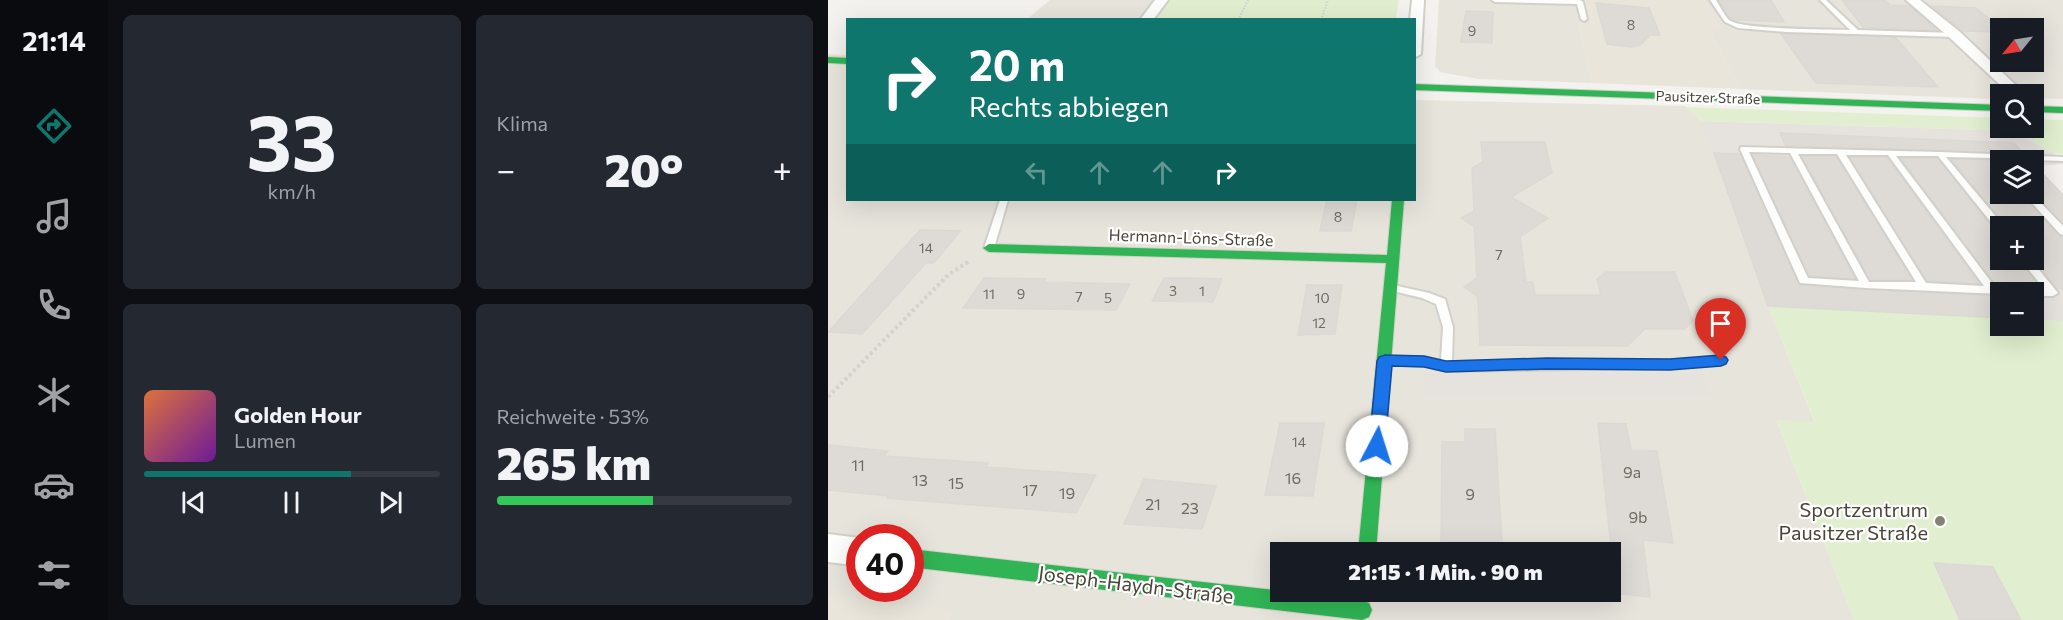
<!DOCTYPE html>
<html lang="de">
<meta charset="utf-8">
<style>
body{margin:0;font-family:Commissioner,sans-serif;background:#242831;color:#f1f3f6;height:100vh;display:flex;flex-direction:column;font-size:22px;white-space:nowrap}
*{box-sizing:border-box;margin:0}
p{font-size:20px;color:#9ea1a6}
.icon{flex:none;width:33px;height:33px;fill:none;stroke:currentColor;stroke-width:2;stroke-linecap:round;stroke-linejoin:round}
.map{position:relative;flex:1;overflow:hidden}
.side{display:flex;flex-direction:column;gap:15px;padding:15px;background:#0d0f14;width:720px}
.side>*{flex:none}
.banner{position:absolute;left:18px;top:18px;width:570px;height:183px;border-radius:0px;box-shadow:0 6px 24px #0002;background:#0f766e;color:#fff;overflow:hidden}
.needle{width:39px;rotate:240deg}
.fabs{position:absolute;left:1162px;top:18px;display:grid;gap:12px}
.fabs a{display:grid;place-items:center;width:54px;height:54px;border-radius:0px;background:#171b24;box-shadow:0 6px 24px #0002;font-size:30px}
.speed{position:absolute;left:18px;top:524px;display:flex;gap:12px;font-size:30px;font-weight:700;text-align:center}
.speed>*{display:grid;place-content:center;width:78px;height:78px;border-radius:50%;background:#171b24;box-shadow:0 6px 24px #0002;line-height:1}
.speed .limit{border:9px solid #d22;background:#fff;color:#111}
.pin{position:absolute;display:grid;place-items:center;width:51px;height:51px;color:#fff;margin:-62px -26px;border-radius:50% 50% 50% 0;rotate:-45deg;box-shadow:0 0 6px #0007}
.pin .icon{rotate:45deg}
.me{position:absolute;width:66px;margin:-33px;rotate:5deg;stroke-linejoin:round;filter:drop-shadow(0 0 4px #0008)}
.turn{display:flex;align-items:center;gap:21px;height:126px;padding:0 24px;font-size:27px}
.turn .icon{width:78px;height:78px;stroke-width:2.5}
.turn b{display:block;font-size:42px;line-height:51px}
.lanes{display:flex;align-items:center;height:57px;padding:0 24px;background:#0003;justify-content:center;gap:30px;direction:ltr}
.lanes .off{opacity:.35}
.big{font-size:45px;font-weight:800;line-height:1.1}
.side .card{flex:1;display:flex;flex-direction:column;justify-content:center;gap:9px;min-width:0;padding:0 21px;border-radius:9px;background:#242831}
.side .dial{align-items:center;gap:0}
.dial b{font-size:78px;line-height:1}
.song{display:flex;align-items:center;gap:18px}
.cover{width:72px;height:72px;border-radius:9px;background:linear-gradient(135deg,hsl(20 70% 55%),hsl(280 70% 35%))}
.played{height:6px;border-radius:3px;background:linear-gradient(90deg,#0f766e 70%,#363941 70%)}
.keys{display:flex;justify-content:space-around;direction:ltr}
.heat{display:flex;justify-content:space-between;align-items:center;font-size:33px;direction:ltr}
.charge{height:9px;border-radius:4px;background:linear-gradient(90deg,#34c759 53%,#363941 0)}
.side .tiles{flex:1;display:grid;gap:15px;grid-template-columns:repeat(2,1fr)}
.trip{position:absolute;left:442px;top:542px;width:351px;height:60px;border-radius:0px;background:#171b24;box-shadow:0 6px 24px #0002;font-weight:800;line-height:60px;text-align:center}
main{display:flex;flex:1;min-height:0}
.dock{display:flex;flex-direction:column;width:108px;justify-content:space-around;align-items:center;background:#090b0e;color:#9ea1a6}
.dock .icon{width:42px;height:42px}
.dock .active{color:#0f766e}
.dock b{font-size:27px;color:#f1f3f6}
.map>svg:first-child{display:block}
.residential{fill:#e7e4dc;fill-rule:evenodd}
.industrial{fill:#e6e2de;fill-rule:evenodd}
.education{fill:#eae5da}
.green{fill:#e1eecf}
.parking{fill:#e6e3df}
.building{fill:#dedbd6;stroke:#dcd9d4;stroke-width:1.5}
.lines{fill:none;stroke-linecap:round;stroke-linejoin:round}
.lane-casing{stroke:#d2d0cb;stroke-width:4}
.street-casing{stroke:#d2d0cb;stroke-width:4}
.fast-casing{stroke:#d3cfc5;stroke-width:2}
.path-far1{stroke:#d3d2cc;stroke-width:2;stroke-dasharray:1.5 1.5;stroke-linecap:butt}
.path{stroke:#d3d2cc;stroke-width:4;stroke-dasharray:3 3;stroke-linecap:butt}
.lane{fill:#fdfdfc;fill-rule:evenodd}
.street{fill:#fdfdfc;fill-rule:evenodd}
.fast{fill:#30b455;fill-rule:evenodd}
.route{fill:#1a73e8;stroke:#114b97;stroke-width:1.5}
.poi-dot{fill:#868178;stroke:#fff;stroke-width:2}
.labels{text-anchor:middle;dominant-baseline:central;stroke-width:4.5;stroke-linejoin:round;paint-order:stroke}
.number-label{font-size:14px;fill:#706a61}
.far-street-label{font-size:14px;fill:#4b4439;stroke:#fff}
.street-label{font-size:16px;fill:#4b4439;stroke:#fff}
.near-number-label{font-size:16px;fill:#706a61}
.near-poi-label{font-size:20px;fill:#4b4439;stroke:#fff;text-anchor:end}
.near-street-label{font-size:20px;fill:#4b4439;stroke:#fff}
</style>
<main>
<nav class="dock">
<b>21:14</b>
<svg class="icon active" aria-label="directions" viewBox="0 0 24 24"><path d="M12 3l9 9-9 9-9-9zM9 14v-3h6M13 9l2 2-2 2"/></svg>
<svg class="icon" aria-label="music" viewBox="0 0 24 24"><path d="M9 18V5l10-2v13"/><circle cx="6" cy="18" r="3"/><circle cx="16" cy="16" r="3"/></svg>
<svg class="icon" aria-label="phone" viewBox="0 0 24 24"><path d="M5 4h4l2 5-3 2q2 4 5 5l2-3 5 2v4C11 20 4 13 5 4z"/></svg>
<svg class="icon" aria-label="climate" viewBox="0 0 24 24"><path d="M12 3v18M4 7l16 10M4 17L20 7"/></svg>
<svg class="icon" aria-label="car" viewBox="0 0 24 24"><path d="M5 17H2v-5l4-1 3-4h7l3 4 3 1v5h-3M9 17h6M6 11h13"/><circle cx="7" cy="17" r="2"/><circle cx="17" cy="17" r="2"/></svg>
<svg class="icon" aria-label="filters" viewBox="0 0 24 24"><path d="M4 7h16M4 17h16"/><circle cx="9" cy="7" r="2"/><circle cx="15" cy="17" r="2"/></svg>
</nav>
<section class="side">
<div class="tiles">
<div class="card dial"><b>33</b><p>km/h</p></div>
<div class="card"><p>Klima</p>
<div class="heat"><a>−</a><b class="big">20°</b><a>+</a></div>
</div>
<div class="card">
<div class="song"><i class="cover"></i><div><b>Golden Hour</b><p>Lumen</p></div></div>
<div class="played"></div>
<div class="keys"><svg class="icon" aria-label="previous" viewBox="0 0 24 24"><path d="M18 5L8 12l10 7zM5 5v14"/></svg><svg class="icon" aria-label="pause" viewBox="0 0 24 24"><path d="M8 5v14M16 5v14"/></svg><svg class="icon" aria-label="next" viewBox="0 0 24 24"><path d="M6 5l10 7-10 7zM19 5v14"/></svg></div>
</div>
<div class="card"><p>Reichweite · 53%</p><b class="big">265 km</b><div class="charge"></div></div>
</div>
</section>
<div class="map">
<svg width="1235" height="620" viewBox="0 0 1235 620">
<rect width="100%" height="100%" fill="#f4f2ee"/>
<g class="residential">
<path d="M222,0H342L328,19L198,20Z"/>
<path d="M611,0H757L763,23H750L764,83L650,79L612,72L607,66Z"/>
<path d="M876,0H1235V99L1206,98V94H1173V99H1167L913,89L881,30H893ZM1173,28H1206V62H1173Z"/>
<path d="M0,54L19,55L20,200H586L587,100L857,106L875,123L940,306L987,423L949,421L1026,620H0ZM32,537H82V588H32ZM453,552H783V591H453Z"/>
</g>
<path class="industrial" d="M873,121L1186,131L1225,153L1235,161V164L1208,166L1235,195V321L1206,320V292H1173V318L940,306ZM1173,160H1206V194H1173ZM1173,226H1206V260H1173Z"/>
<g class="education">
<path d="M757,0H876L894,30H881L913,89L764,83L750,23H763Z"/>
<path d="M0,595L127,611L122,620H0Z"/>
</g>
<g class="green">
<path d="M342,0H571L568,19H328Z"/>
<path d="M858,107L1173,118V128H1206V119L1235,120V154L1225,153L1186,131L873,121Z"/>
<path d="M940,306L1173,318V326H1206V320L1235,321V620H1026L949,420L987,422Z"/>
</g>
<path class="parking" d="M596,373H874L885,398H595Z"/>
<g class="building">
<path d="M891,0H943L956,22L907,20L901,17Z"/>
<path d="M1014,0H1057L1062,5L1081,6L1109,30L1035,27Z"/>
<path d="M768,3L821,8L832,35H822L812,45L804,47L779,44Z"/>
<path d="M1104,6L1148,8L1173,29V32L1134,31Z"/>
<path d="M638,11L665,12L664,43L633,42Z"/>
<path d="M953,34L1067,37L1110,87L988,83Z"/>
<path d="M952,133L1186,143L1195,153L958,146Z"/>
<path d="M653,142H717L724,173L683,197L720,218L692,237L698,282H705L707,295H773L769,279L778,272H847L865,321L856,329H817L799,346L652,345L650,297L636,287L649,278L646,226L633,218L646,211L644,168L655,162Z"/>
<path d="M886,153L912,154L972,285L1173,296V318L940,306Z"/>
<path d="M925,155L961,157L1027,279L981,276Z"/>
<path d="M974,156H1008L1084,280H1042Z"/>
<path d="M1022,157H1059L1151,284L1099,281Z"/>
<path d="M1073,158H1109L1168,232L1173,234V260H1191L1211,287L1168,285Z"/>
<path d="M1123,159L1163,160L1168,167L1173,168V194H1194L1230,236L1235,237V289L1229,288L1206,260V226H1178Z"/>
<path d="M1206,164L1235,195V223L1206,193Z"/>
<path d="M499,200H529L523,231H492Z"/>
<path d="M92,230L132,231L106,263H98L34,334L0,332Z"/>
<path d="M156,278L218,279L216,282L302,284L288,310L135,308Z"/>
<path d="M336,278H365L394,279L385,302L324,301Z"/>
<path d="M479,285H514L507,334L470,335Z"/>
<path d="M452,423H496L485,496L437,495Z"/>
<path d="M770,423L798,424L803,450L829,451L845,543L815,540L822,597L783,593V548Z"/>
<path d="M637,429H667L674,542H613L614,442H637Z"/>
<path d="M0,445L60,451L56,456L160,463L158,467L268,475L248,513L59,498L60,496L0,490Z"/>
<path d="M316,479L388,486L374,529L296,524Z"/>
<path d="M1106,563L1165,567L1193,620H1132Z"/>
</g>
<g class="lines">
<defs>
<g id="lane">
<path d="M664,0H752L755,2L759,19L756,21L753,19L749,4L667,2Z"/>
<path d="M882,0H888C892,6 896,15 901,20C913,30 1002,29 1022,30L992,0H998L1030,30L1127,33L1130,35L1127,37L958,32L910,28L897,22Z"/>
<path d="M913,147L1112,152L1235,157V161L1173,159L1174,160H1173V166H1170L1164,158L1118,157L1176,226H1173V232L1170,231L1110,156H1068L1167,287L1216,289L1193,260H1203L1230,293L1225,296H1206V292H1173V294L1038,288L972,283L912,149ZM921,152L962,153L1031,281L980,278ZM970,154H1009L1088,282H1041ZM1018,155H1060L1156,286L1098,283Z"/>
<path d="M1196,194H1204L1235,226V235L1232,234Z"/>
<path d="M172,200H180L166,248L161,251L156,248Z"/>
<path d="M565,285L601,293L617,299L625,327L624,363L842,360L893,356L897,357L899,360L897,363L893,364L842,368L618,371L596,365H560L556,364L554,361L556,358L560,357H596L613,361L615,327L608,304L594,298L561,290L560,288Z"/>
</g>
<g id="street">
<path d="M327,0H340L325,20H312Z"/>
<path d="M584,0H596L593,54L586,58V20H582Z"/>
<path d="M1078,0H1092L1132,32L1197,94H1182L1122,38Z"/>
<path d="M0,534L32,538V566L0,562Z"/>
</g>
<g id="fast">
<path d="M0,57L20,58V64L0,63Z"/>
<path d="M586,84L1173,105V111L586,90Z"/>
<path d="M1206,106L1235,107V113L1206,112Z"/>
<path d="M564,200H576L548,552H530L558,263L161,252L155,248L161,244L559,255Z"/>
<path d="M82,549L534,600L541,603L544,610L541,617L534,620L82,567Z"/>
</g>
</defs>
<use href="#lane" class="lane-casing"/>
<use href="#street" class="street-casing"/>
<use href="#fast" class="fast-casing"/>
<g class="path-far1">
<path d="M410,20L420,0"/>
<path d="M493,20L500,0"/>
</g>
<path class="path" d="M0,397L120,275L140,262"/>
<use href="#lane" class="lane"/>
<use href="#street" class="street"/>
<use href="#fast" class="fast"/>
</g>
<path class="route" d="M557,355L596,356L618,361L719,358L842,359L893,355L898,357L900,360L898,364L893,366L842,370L719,369L618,372L596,367L564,366L557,446L555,451L549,453L543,451L541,446L549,361L551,357Z"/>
<circle class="poi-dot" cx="1112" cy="521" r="6"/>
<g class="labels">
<g class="number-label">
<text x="803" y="24">8</text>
<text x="644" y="30">9</text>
<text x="510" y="216">8</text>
<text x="98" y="247">14</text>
<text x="671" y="254">7</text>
<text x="345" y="290">3</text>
<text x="374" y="290">1</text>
<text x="161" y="293">11</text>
<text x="193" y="293">9</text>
<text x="251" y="296">7</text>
<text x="280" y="297">5</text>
<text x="494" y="297">10</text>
<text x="491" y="322">12</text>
<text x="471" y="441">14</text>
</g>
<g class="far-street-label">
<text transform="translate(880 97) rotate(2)">Pausitzer Straße</text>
</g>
<g class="street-label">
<text transform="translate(363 237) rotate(2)">Hermann-Löns-Straße</text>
</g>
<g class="near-number-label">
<text x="30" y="464">11</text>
<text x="804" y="471">9a</text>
<text x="465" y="477">16</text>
<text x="92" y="479">13</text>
<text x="128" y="482">15</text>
<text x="202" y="489">17</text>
<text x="239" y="492">19</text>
<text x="642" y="493">9</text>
<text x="325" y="503">21</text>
<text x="362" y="507">23</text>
<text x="810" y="516">9b</text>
</g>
<g class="near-poi-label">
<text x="1100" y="509">Sportzentrum<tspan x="1100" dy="23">Pausitzer Straße</tspan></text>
</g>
<g class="near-street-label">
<text transform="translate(308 584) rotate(7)">Joseph-Haydn-Straße</text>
</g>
</g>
</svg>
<div class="fabs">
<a><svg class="needle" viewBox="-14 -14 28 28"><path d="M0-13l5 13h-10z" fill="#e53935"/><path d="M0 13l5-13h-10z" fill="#9ea1a6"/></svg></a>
<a><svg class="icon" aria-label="search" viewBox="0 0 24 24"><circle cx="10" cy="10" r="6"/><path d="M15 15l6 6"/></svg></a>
<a><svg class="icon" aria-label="layers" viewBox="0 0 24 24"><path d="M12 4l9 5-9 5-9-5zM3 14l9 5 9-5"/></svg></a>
<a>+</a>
<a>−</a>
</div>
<div class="speed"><div class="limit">40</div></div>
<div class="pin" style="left:893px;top:360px;background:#d93025"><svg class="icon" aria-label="arrive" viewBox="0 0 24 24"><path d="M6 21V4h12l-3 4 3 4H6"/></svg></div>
<svg class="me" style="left:549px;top:446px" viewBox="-20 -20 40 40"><circle r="19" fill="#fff"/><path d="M0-13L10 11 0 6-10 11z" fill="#1a73e8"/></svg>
<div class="trip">21:15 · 1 Min. · 90 m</div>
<div class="banner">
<div class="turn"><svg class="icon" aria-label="right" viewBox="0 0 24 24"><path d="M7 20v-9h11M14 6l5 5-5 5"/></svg><div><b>20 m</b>Rechts abbiegen</div></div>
<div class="lanes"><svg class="icon off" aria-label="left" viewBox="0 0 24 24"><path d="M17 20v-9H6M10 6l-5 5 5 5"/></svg><svg class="icon off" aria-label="ahead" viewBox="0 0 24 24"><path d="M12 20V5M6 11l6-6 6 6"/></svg><svg class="icon off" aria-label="ahead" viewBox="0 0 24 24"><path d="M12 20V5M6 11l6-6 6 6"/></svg><svg class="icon" aria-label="right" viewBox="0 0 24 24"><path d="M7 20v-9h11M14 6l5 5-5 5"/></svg></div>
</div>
</div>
</main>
